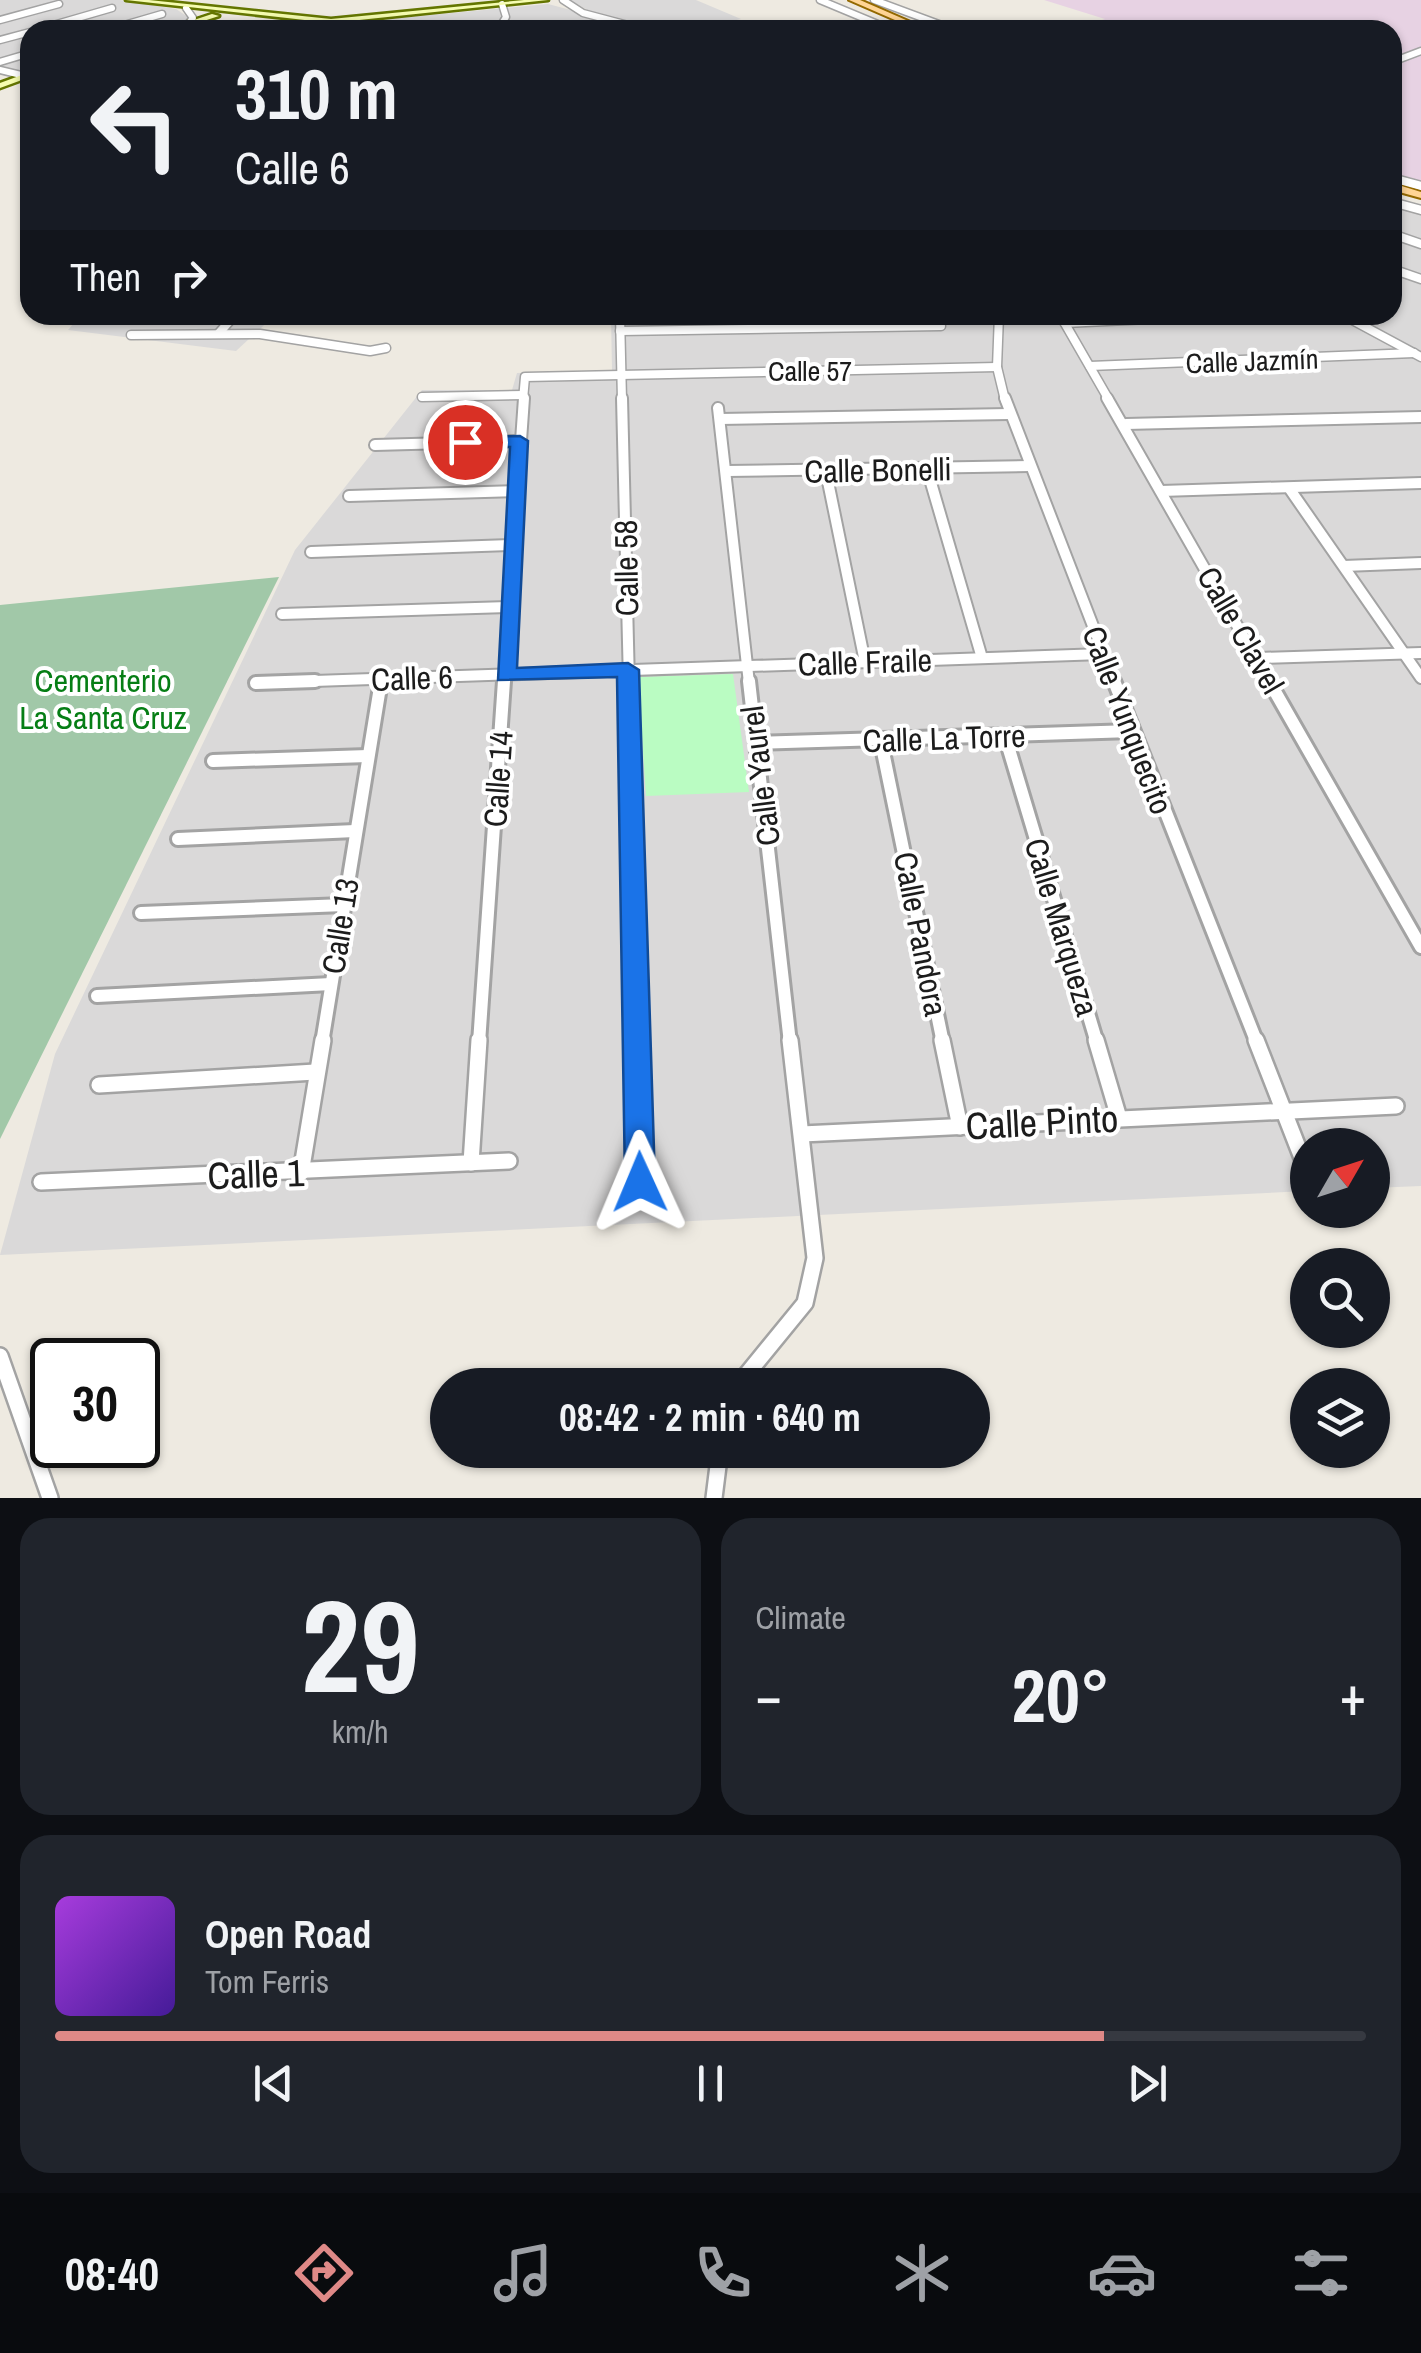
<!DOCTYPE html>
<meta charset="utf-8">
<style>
body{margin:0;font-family:"Archivo Narrow",sans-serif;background:#20242c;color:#f1f3f6;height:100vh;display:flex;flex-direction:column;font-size:38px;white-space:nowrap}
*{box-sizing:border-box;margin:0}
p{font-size:32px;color:#9ea1a6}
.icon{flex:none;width:55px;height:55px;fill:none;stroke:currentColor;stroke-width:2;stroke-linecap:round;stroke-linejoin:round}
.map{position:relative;height:1498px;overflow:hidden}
.panel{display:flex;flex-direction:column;gap:20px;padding:20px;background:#0d0f14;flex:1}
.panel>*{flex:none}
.guide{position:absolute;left:20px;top:20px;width:1382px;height:305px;border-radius:30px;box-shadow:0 2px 8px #0004;background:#171b24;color:#f1f3f6;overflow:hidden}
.needle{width:65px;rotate:51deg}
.tools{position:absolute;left:1290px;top:1128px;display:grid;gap:20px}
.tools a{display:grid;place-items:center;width:100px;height:100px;border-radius:50%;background:#171b24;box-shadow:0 2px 8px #0004;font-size:50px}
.speed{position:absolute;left:30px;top:1338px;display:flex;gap:20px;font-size:50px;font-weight:700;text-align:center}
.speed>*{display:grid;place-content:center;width:130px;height:130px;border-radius:50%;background:#171b24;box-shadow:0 2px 8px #0004;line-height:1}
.speed .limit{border:5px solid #111;border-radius:15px;background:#fff;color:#111}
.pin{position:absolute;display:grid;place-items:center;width:85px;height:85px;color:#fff;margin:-42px;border:5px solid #fff;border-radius:50%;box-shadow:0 2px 10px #0007}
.me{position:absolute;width:110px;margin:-55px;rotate:359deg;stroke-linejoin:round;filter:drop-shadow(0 0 8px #0008)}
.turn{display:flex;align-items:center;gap:35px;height:210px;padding:0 50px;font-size:45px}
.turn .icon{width:130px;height:130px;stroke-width:2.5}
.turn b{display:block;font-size:70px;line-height:85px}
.then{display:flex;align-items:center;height:95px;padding:0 50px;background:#0003;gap:20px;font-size:38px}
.big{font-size:75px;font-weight:700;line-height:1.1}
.panel .card{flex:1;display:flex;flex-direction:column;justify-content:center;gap:15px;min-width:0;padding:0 35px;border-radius:30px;background:#20242c}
.panel .dial{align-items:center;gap:0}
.dial b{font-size:130px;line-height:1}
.song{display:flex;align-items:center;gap:30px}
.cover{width:120px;height:120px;border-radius:15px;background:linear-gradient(135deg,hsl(280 70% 55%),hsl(260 70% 35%))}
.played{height:10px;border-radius:5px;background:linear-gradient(90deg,#df8987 80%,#363941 80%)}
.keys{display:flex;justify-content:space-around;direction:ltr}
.heat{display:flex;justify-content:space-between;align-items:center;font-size:55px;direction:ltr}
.panel .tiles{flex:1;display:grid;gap:20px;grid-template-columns:1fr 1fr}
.card:last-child{grid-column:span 2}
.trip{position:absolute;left:430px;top:1368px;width:560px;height:100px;border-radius:50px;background:#171b24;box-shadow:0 2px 8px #0004;font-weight:700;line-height:100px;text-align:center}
.tab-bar{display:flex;height:160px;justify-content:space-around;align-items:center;background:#090b0e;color:#9ea1a6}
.tab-bar .icon{width:70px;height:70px}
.tab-bar .current{color:#df8987}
.tab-bar b{font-size:45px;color:#f1f3f6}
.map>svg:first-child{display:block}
.residential{fill:#dad9d9}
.industrial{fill:#e7d2e3}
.cemetery{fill:#a1c8a8}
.park{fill:#bafcc2}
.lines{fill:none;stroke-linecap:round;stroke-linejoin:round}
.street-far4-casing{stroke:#a3a3a3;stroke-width:9}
.street-far3-casing{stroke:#a3a3a3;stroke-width:11}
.street-far2-casing{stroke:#a3a3a3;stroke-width:14}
.street-far1-casing{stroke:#a3a3a3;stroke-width:18}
.street-casing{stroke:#a3a3a3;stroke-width:20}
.secondary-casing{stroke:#647600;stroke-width:5}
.primary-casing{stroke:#946900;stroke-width:4}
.street-far4{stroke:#fff;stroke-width:6}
.street-far3{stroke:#fff;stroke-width:8}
.street-far2{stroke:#fff;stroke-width:10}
.street-far1{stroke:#fff;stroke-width:12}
.street{stroke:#fff;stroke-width:15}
.secondary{fill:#f5fcb0;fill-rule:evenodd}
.primary{fill:#ffd595;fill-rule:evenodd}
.route{fill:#1a73e8;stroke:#114b97;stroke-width:2.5}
.labels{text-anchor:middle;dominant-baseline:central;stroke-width:8;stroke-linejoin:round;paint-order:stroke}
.far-street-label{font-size:28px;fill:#1c1c1c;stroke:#fff}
.street-label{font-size:32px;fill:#1c1c1c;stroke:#fff}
.park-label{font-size:32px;fill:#067e15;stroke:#fff}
.near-street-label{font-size:38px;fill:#1c1c1c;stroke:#fff}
</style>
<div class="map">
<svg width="1421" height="1498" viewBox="0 0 1421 1498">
<rect width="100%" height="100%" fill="#eeeae1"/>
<g class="residential">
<path d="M0,0H120L176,9L188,17L186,21L160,30H30V72L13,78L0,73Z"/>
<path d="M570,0H696L741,19L694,30H662L589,11Z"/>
<path d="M548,4L647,30H314L315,26Z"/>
<path d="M1393,202L1421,209V1186L1373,1188L1372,1145H1308L1307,1191L0,1255L55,1054L295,550L422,390H512L517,373L612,371L611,315H1392Z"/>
<path d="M81,315H275L236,351L68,330Z"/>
</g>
<path class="industrial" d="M1044,0H1421V185L1393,178L1392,30H1075L1105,19Z"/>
<path class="cemetery" d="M279,577L0,1139V605Z"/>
<path class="park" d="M733,674L749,792L646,796L638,677Z"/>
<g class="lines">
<defs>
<g id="street-far4">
<path d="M563,0L583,13L647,30"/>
<path d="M820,0L892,30"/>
<path d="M874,0L955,30"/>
<path d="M186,8L193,18L188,24"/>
<path d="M0,20L59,4"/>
<path d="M499,28L506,17L502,4"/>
<path d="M36,30L112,8"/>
<path d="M107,30L162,14"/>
<path d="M369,30H514"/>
<path d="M0,40L30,32"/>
<path d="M0,62L30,53"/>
<path d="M1392,62L1421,51"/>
<path d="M0,70L25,76"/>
</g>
<g id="street-far3">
<path d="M1392,178L1421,186"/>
<path d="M1392,202L1421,210"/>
<path d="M1392,234L1421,244"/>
<path d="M1392,269L1421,279"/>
<path d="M620,315L622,400"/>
<path d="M999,315L997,367L1005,400"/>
<path d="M1060,315L1109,400"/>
<path d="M1343,315L1421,357"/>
<path d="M1065,323L1231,315"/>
<path d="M620,331L941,326"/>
<path d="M219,333L235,315"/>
<path d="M131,335L260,334L370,351L386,348"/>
<path d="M1090,366L1414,353"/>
<path d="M422,397L523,395"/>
<path d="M523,400L525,377L997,367"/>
</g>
<g id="street-far2">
<path d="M622,398L629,683"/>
<path d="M1005,398L1115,683"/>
<path d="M1107,398L1270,683"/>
<path d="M718,408L749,683"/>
<path d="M720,419L1009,414"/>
<path d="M1126,424L1421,417"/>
<path d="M375,445L520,441"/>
<path d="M927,469L982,658"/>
<path d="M727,471L1029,466"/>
<path d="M826,472L865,662"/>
<path d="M1289,488L1421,678"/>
<path d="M1161,491L1421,483"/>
<path d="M349,496L517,491"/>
<path d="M311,552L513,545"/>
<path d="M1344,566L1421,563"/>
<path d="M282,614L508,607"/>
<path d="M1258,658L1421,653"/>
<path d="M256,683L1103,654"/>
<path d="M504,683L524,398"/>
</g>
<g id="street-far1">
<path d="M628,681L637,1043"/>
<path d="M749,681L790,1043"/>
<path d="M1114,681L1257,1043"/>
<path d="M1269,681L1421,947"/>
<path d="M256,683L315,681"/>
<path d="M1005,736L1097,1043"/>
<path d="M881,742L943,1043"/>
<path d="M756,743L1132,731"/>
<path d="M213,761L368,756"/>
<path d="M178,839L355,831"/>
<path d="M141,913L344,905"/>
<path d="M97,996L331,984"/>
<path d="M322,1043L381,681"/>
<path d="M479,1043L504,681"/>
</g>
<g id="street">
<path d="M637,1040L640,1182"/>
<path d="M942,1040L960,1127"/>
<path d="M1096,1040L1119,1118"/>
<path d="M1256,1040L1308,1173"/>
<path d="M99,1085L315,1072"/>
<path d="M802,1134L1396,1106"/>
<path d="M471,1163L479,1040"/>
<path d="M301,1173L323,1040"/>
<path d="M41,1182L509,1161"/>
<path d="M0,1356L50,1498"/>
<path d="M738,1385L805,1303L815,1258L790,1040"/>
<path d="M714,1498L720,1450"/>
</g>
<g id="secondary">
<path d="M126,0H149L331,19L524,0H548L331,23Z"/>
<path d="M212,14L219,16L176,30H164Z"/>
<path d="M30,72V77L0,88V83Z"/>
</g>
<g id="primary">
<path d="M849,0H860L929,30H918Z"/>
<path d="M1392,183L1421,192V198L1392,190Z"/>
</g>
</defs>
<use href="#street-far4" class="street-far4-casing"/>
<use href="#street-far3" class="street-far3-casing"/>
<use href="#street-far2" class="street-far2-casing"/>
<use href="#street-far1" class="street-far1-casing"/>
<use href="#street" class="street-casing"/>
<use href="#secondary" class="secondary-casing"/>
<use href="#primary" class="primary-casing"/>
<use href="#street-far4" class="street-far4"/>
<use href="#street-far3" class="street-far3"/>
<use href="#street-far2" class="street-far2"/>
<use href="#street-far1" class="street-far1"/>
<use href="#street" class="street"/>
<use href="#secondary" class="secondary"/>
<use href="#primary" class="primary"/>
</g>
<path class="route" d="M520,436L528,441L517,668L628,663L639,670L655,1182L650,1191L640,1195L629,1191L625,1182L617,677L498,680L510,447L465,448L456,442L465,437Z"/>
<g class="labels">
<g class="far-street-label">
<text transform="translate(1252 361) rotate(-2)">Calle Jazmín</text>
<text x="810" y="371">Calle 57</text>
</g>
<g class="street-label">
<text transform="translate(878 470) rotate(-1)">Calle Bonelli</text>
<text transform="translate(626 568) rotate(-91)">Calle 58</text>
<text transform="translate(1241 630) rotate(60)">Calle Clavel</text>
<text transform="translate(865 662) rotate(-2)">Calle Fraile</text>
<text transform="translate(412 678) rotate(-2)">Calle 6</text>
<text transform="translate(1128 720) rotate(69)">Calle Yunquecito</text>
<text transform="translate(944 738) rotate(-2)">Calle La Torre</text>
<text transform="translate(760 776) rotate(-97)">Calle Yaurel</text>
<text transform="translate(498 779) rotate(-86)">Calle 14</text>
<text transform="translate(340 926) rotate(-81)">Calle 13</text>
<text transform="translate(1062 927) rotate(73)">Calle Marqueza</text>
<text transform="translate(921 934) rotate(79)">Calle Pandora</text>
</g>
<g class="park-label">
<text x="103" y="680">Cementerio<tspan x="103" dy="37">La Santa Cruz</tspan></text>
</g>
<g class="near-street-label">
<text transform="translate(1042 1122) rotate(-3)">Calle Pinto</text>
<text transform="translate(256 1174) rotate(-2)">Calle 1</text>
</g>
</g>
</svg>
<div class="tools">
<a><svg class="needle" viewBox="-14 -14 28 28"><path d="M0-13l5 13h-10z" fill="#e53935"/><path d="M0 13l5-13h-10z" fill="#9ea1a6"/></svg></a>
<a><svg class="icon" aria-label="search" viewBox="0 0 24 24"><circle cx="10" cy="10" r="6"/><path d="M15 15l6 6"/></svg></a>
<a><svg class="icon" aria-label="layers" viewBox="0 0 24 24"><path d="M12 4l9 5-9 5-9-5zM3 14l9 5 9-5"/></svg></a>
</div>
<div class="speed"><div class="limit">30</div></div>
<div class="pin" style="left:465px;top:442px;background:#d93025"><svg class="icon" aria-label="arrive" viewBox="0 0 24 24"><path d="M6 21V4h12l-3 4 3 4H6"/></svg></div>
<svg class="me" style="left:640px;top:1182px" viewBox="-20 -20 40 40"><path d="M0-17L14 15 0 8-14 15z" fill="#1a73e8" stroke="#fff" stroke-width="4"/></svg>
<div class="trip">08:42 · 2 min · 640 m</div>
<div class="guide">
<div class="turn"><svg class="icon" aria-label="left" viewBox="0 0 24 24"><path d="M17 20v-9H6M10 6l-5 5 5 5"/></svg><div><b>310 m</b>Calle 6</div></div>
<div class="then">Then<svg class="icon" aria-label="right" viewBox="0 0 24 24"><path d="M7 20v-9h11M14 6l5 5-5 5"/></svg></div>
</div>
</div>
<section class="panel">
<div class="tiles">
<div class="card dial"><b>29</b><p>km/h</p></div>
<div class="card"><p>Climate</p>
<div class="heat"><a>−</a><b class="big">20°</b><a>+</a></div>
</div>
<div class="card">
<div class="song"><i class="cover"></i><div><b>Open Road</b><p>Tom Ferris</p></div></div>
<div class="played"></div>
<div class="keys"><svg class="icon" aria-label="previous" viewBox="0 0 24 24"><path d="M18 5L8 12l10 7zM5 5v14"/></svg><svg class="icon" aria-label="pause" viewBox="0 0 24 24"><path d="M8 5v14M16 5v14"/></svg><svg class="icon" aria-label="next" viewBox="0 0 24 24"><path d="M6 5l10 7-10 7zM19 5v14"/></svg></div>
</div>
</div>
</section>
<nav class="tab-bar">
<b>08:40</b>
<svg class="icon current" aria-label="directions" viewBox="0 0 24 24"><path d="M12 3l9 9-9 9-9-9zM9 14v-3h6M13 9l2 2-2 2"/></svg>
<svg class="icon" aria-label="music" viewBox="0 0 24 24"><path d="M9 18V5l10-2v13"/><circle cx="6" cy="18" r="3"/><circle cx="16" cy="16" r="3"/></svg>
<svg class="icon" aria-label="phone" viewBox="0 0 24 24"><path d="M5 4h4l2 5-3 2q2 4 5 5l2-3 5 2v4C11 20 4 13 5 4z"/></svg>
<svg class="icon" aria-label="climate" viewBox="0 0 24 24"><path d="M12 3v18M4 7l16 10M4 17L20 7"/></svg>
<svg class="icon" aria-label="car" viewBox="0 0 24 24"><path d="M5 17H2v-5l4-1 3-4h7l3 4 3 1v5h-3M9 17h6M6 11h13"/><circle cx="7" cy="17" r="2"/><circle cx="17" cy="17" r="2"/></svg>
<svg class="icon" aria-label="filters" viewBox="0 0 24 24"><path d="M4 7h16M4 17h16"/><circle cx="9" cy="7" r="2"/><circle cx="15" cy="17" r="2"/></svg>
</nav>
